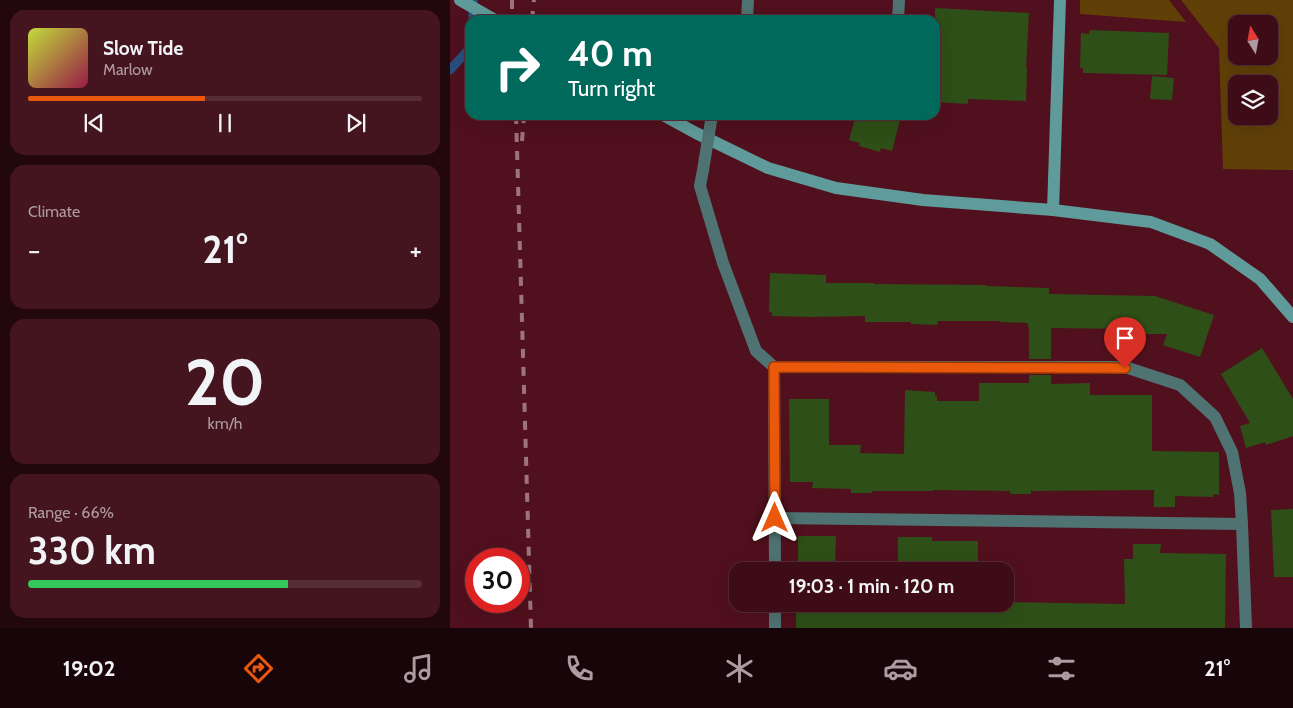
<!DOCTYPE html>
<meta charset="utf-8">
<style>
body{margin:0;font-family:Cabin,sans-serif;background:#44151f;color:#f1f3f6;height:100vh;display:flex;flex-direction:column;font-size:19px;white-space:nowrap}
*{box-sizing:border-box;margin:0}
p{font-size:16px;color:#ad9ba1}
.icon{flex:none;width:28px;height:28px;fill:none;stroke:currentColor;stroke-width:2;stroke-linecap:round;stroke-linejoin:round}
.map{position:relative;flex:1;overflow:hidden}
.details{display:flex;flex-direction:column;gap:10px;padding:10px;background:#22070c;width:450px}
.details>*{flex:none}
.top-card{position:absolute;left:15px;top:15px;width:475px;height:105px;border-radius:15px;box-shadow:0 5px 20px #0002,0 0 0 1px #562c35;background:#00695c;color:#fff;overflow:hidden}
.needle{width:32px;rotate:349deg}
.tools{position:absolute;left:778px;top:15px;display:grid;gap:10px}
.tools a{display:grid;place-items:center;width:50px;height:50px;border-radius:10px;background:#3d0c16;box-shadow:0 5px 20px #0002,0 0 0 1px #562c35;font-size:25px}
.speed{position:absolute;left:15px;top:548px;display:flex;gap:10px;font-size:25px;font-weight:700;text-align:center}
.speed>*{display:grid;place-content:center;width:65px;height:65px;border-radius:50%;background:#3d0c16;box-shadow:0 5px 20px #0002,0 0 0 1px #562c35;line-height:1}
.speed .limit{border:8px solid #d22;background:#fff;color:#111}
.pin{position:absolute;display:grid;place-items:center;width:42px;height:42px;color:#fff;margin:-51px -21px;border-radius:50% 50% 50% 0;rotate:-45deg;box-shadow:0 0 5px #0007}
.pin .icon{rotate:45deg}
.me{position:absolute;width:55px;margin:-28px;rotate:0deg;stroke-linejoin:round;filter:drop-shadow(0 0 4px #0008)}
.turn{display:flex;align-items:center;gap:18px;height:105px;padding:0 20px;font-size:22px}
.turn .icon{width:65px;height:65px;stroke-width:2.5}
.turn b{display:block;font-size:35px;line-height:42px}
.big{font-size:38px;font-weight:700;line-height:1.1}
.details .widget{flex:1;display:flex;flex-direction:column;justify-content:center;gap:8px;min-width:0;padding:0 18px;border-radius:15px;background:#44151f}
.details .dial{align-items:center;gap:0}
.dial b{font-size:65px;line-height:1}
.song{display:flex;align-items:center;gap:15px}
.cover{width:60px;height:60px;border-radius:8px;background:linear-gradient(135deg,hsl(70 70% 55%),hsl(340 70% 35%))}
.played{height:5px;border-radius:2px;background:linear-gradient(90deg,#ea580c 45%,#562c35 45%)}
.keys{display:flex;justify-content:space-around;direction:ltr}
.heat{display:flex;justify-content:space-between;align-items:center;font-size:28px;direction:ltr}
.charge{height:8px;border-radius:4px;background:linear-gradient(90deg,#34c759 66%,#562c35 0)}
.trip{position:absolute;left:279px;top:562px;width:285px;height:50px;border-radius:15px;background:#3d0c16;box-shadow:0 5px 20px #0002,0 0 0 1px #562c35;font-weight:700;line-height:50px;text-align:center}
.tabs{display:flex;height:80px;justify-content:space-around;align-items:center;background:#180509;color:#ad9ba1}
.tabs .icon{width:35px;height:35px}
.tabs .selected{color:#ea580c}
.tabs b{font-size:22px;color:#f1f3f6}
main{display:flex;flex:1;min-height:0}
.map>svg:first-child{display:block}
.green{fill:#614008;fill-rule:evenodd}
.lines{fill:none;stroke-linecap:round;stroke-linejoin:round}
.stream{stroke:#284f7f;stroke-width:9}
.building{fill:#2e4f17}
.street{stroke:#4f7372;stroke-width:12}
.secondary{stroke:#5f9b9a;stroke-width:12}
.rail{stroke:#9e747b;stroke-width:4;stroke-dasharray:9 9;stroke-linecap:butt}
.street-bridge{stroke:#4f7372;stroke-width:12}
.route-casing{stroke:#983908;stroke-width:12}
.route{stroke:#ea580c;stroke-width:9}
</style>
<main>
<section class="details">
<div class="widget">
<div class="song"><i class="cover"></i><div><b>Slow Tide</b><p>Marlow</p></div></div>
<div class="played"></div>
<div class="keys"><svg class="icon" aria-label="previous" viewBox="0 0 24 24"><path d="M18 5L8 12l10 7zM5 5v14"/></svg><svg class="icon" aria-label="pause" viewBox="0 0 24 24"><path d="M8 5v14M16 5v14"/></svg><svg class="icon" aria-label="next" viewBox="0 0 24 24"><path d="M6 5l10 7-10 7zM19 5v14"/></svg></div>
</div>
<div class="widget"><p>Climate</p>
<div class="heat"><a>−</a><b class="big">21°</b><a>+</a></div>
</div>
<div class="widget dial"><b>20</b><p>km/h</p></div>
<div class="widget"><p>Range · 66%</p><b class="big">330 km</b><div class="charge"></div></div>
</section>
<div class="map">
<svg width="843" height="628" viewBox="0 0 843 628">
<rect width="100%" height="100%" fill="#51101d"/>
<g class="green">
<path d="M630,0H719L736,22L630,14Z"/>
<path d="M731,0H843V170L773,169L769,48ZM786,24H819V56H786ZM786,84H819V116H786Z"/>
</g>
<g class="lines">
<g class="stream">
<path d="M23,0V20"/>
<path d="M0,70L20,48"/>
</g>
</g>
<g class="building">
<path d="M485,8L579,13L576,68H577L576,101L518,99V104L485,102Z"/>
<path d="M640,30L719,33L717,75L633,73V68H630L631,33L639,34Z"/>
<path d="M702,76L724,78L722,100L700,99Z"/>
<path d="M406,115H433L450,120L442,151L431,148L430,152L409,146L410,143L399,140Z"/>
<path d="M320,273L376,275V283H424V284L536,285V286L599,288V294L705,296L764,315L750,357L713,345L717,334H685V330H679V329L601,328V359H579V327H578V323L550,322V321H488L487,325L461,324V322H415V316L361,317L322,316V312H319Z"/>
<path d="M812,348L843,399V436L816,445L815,442L796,448L790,426L800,423L771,374Z"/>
<path d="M579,375H601V384L640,383V395H702V451L769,452V495L763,494V497L725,496V507H704V490L581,491V494H560V491L483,490V491H422V493H401V489L362,488L363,482H340L339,399H379V445H411L410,453L454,454L455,390L485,392V396H487V401H529V383H579Z"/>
<path d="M843,509V577H824L821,510Z"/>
<path d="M348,536H386L385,571H348Z"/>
<path d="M448,537H482V541H528V561H552L551,571H448Z"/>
<path d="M683,544H711L710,553L776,554L775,628H346V604H555V602L675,604L674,559H683Z"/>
</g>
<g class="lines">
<g class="street">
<path d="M297,20L298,0"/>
<path d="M448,20L449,0"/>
<path d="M253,170L250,186L273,263L306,351L324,367H675L730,385L765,417L782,452L790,493L792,524L796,628"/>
<path d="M324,367L325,571"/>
<path d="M325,518L792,524"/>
<path d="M325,604V628"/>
</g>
<g class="secondary">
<path d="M10,0L45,20"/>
<path d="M213,115L246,133L318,168L386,188L473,200L603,210L701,222L760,244L810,279L843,317"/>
<path d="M603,210L610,0"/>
</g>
<g class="rail">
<path d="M62,0V20"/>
<path d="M82,20L84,0"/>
<path d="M66,115L81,628"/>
<path d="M72,141L74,115"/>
</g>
<path class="street-bridge" d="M253,170L262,115"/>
</g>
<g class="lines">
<defs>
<path id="route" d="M325,518L324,367L675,368"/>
</defs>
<use href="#route" class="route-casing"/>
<use href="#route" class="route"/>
</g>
</svg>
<div class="tools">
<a><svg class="needle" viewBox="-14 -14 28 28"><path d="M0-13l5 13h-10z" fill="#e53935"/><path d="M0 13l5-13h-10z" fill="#ad9ba1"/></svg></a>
<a><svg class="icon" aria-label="layers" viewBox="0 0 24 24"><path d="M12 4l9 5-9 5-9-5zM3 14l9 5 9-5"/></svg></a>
</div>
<div class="speed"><div class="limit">30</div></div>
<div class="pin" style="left:675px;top:368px;background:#d93025"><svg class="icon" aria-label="arrive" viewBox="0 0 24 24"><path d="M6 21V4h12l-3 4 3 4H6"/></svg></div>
<svg class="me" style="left:325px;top:518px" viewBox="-20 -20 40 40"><path d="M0-17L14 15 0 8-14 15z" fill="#ea580c" stroke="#fff" stroke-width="4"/></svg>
<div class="trip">19:03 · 1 min · 120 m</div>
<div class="top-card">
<div class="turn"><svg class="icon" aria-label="right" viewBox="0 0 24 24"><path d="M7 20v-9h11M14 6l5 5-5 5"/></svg><div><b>40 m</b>Turn right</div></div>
</div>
</div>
</main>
<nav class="tabs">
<b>19:02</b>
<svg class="icon selected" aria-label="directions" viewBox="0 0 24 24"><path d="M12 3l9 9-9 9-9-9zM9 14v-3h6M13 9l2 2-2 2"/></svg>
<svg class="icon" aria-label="music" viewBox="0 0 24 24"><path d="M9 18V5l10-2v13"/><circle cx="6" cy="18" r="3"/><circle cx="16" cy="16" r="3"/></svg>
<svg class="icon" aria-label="phone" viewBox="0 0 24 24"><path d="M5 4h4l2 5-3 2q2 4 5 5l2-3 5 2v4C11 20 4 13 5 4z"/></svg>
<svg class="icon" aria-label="climate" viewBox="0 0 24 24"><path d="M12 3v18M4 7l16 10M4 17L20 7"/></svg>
<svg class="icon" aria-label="car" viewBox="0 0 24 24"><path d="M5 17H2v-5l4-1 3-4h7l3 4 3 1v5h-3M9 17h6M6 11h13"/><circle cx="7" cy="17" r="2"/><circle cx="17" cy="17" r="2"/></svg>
<svg class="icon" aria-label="filters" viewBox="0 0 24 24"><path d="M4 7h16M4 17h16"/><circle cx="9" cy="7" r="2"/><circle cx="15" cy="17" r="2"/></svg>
<b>21°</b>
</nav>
